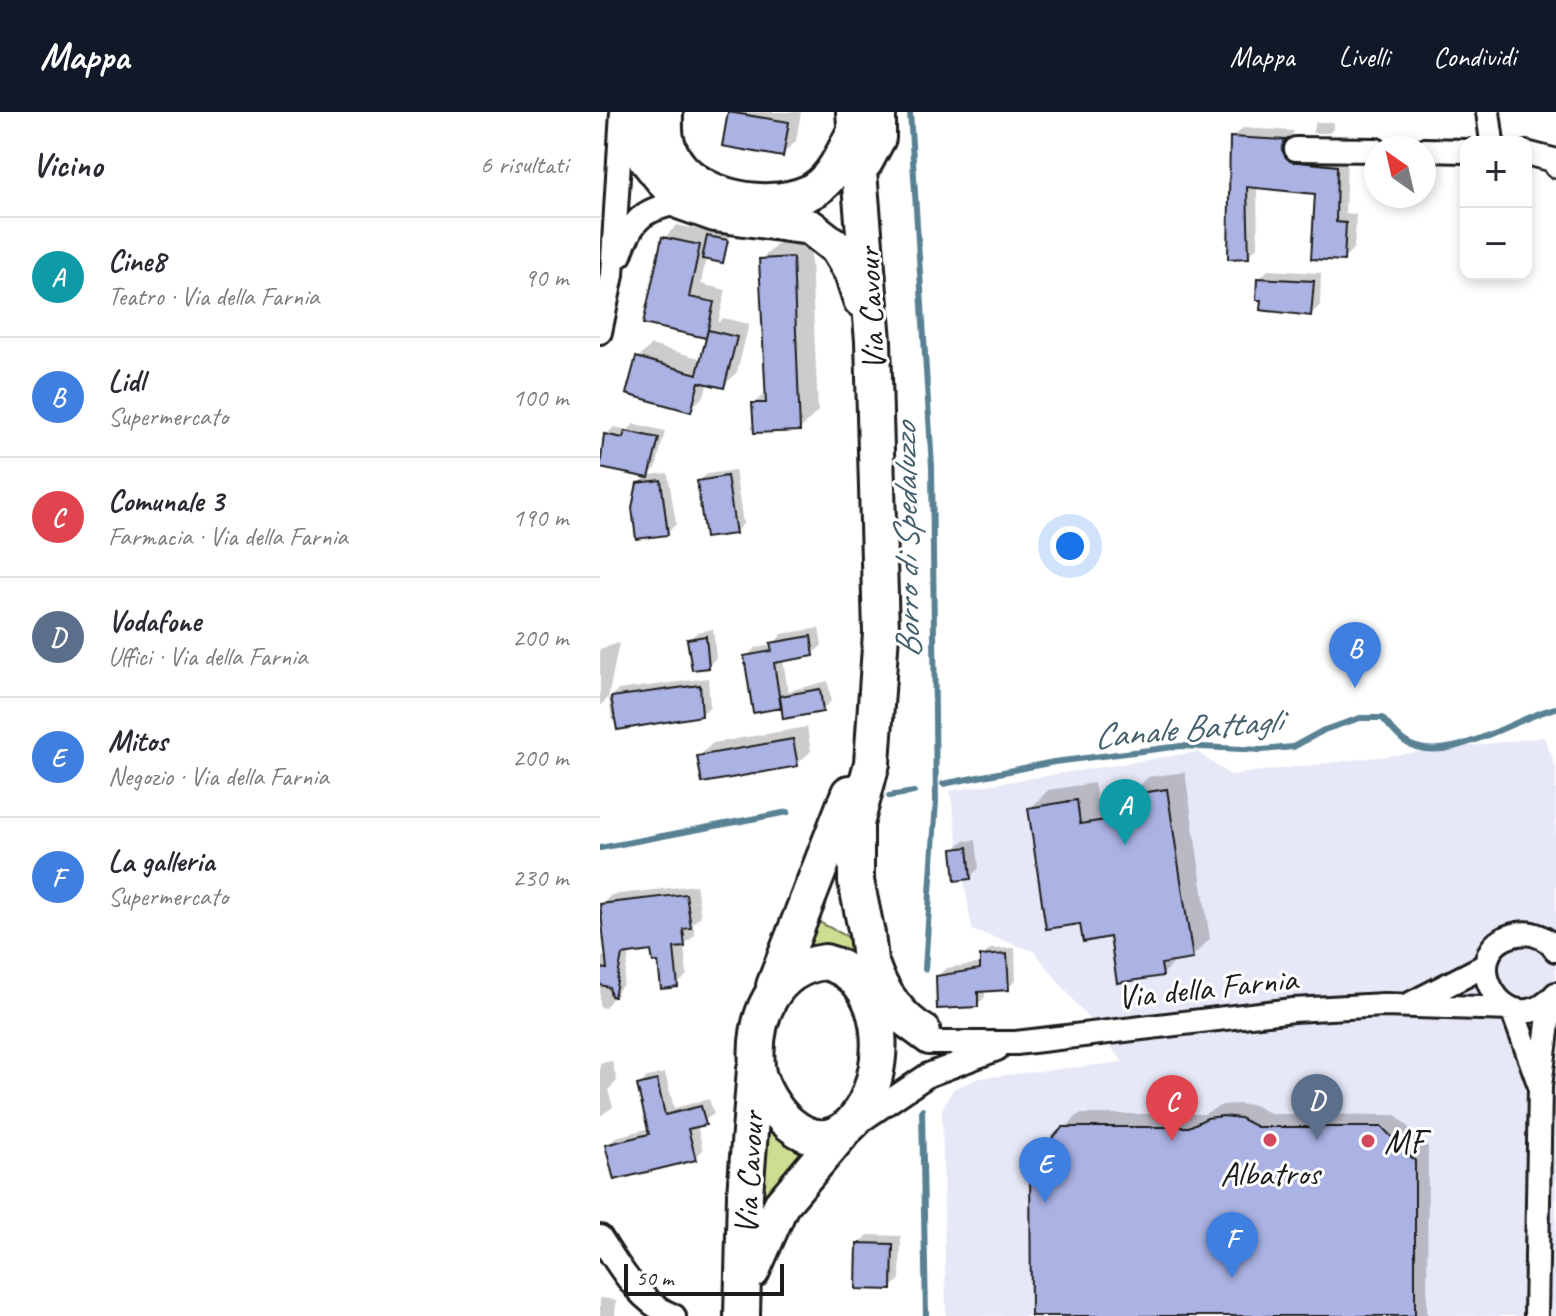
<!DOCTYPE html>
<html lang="it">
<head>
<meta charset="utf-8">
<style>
  body { margin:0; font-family:Caveat,sans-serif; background:#f7f7f7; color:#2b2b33 }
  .controls { position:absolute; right:24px; top:24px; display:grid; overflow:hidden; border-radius:16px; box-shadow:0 4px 12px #0003 }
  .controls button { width:72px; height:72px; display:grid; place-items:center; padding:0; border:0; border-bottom:2px solid #e1e1e2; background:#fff; color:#2b2b33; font:40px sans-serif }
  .compass { position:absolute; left:764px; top:24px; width:72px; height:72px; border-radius:50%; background:#fff; box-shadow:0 4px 12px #0003; rotate:326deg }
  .scale { position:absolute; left:24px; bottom:20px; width:160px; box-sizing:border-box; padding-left:8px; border:4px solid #1c1c1c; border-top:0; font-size:22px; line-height:28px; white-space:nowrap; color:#1c1c1c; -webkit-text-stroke:6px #fff; paint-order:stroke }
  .you { position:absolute; left:470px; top:434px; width:28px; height:28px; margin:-20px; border:6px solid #fff; border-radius:50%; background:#1a73e8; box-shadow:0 0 0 12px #1a73e833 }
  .badge { display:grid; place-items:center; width:52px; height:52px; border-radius:50%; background:#111827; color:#fff; font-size:26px; font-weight:700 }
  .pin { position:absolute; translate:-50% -66px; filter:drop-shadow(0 2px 4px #0008) }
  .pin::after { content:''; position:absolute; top:42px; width:28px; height:24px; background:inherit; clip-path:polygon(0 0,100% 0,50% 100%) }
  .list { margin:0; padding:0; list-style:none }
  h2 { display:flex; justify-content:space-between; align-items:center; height:104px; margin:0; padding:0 32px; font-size:34px }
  h2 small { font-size:26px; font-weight:400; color:#7c7c81 }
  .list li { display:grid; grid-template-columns:52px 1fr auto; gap:24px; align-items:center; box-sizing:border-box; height:120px; padding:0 32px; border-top:2px solid #e1e1e2 }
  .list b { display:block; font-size:30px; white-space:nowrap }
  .list p { margin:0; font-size:26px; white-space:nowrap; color:#7c7c81 }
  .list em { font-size:26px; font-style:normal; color:#7c7c81 }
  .map { position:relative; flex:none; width:956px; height:1204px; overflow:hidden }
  header { display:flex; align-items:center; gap:48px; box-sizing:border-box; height:112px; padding:0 40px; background:#111827; color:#fff }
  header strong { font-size:38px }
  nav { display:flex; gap:44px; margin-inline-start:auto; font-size:28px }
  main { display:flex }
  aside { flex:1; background:#fff }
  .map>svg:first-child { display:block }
  .built { fill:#e6e8f7 }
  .green { fill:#cdde92; stroke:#747d57; stroke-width:2 }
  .shadow { fill:#0003 }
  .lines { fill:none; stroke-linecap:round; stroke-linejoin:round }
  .stream { stroke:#598193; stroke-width:6 }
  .building { fill:#abb3e4; stroke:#1c1c1c; stroke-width:2 }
  .minor-casing { stroke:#1c1c1c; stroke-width:28 }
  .primary-casing { stroke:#1c1c1c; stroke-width:40 }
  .minor { stroke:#fff; stroke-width:22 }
  .primary { stroke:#fff; stroke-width:34 }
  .poi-dot { fill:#d1495b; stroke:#fff; stroke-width:3 }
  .labels { text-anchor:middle; stroke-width:6; stroke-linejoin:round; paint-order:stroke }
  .street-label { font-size:34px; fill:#1c1c1c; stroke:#fff }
  .poi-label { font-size:34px; fill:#1c1c1c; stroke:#fff; text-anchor:start }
  .water-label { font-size:36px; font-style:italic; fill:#45606c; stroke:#fff }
</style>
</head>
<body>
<header>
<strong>Mappa</strong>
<nav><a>Mappa</a><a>Livelli</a><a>Condividi</a></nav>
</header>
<main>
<aside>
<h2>Vicino<small>6 risultati</small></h2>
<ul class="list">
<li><span class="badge" style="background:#0f9aa8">A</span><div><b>Cine8</b><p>Teatro · Via della Farnia</p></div><em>90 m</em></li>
<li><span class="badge" style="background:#3f7fe0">B</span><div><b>Lidl</b><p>Supermercato</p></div><em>100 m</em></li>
<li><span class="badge" style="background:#e0444e">C</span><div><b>Comunale 3</b><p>Farmacia · Via della Farnia</p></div><em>190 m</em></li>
<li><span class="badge" style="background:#5c6f8a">D</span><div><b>Vodafone</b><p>Uffici · Via della Farnia</p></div><em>200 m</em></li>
<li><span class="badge" style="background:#3f7fe0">E</span><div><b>Mitos</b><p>Negozio · Via della Farnia</p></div><em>200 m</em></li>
<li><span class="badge" style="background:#3f7fe0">F</span><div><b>La galleria</b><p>Supermercato</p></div><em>230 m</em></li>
</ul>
</aside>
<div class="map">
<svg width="956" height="1204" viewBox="0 0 956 1204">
  <rect width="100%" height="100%" fill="#fff"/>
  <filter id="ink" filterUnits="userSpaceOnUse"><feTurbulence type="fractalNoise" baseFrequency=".0125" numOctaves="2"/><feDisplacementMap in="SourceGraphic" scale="16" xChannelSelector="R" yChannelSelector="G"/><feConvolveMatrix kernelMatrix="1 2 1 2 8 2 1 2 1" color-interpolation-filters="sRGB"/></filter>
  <g filter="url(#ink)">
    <path class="built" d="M944 625 956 656V1204H346L342 997 353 977 379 966 523 950 434 839 372 818 350 679 597 640 630 663Z"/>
    <path class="green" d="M219 810 252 827 261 854 205 845Z
      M169 1010 208 1036 166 1087 160 1081Z"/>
    <path class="shadow" d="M130 0H201L196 29 182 43 124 33Z
      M716 10H733V17L729 21H712Z
      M643 16 694 19 691 26 700 40 747 45 745 101 756 102 754 136 743 147 717 81 657 74 658 134 648 144 632 26Z
      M77 113 130 124 122 149 106 146 101 172 126 178 118 211 123 206 149 212 137 260 124 274 108 270 104 284 90 297 38 246 51 233 103 247 109 220 105 224 64 126Z
      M210 128 218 299 200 317 154 292 167 279 161 148 180 129Z
      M668 158 721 161 720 193 711 202 659 167Z
      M34 312 65 319 56 356 49 363 68 361 76 412 67 421 39 372 48 363 0 353 6 323 14 315 28 318Z
      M135 358 143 412 135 420 99 369 107 362Z
      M219 516 222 533 213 542 183 548 188 579 228 569 231 589 222 598 183 591 180 594 146 545 155 536 173 533 182 522Z
      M113 517 116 546 108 554 89 528 97 520Z
      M19 531 8 586 0 594V537Z
      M108 566 110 594 101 603 12 608 9 587 18 578Z
      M207 615 211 639 197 652 99 644 113 631Z
      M585 660 610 827 592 845 577 848 562 863 512 823 482 810 430 697 448 678 494 671 498 695 531 690 530 684 548 665Z
      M376 728 379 756 370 765 354 738 363 729Z
      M96 773 101 804 93 811 95 823 84 833 87 863 77 873 53 837 30 840 23 872 5 896 0 895V844L8 846 1 793 11 783Z
      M415 836 416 868 408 876 385 878V885L377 893 338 864 346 856 382 851V845L390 837Z
      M12 949 17 969 8 978 13 995 0 1004V951Z
      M65 961 74 996 109 987 114 1002 97 1013 103 1038 95 1046 7 1034 16 1025 49 1016 39 974 47 965Z
      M638 992 654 993 671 1002 796 1003 828 1035 827 1204H432V1050L479 1002H604L622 993Z
      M268 1123 301 1124 300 1167 291 1176 259 1132Z
      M0 1186 16 1188 15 1204H0Z"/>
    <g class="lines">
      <path class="stream" d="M310 0 332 355 336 689 325 857
        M343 672 454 650 581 634 662 638 693 635 724 618 760 606H782C789 613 796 623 804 629 844 658 914 605 956 596
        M289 684 314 680
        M0 736 188 700
        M322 998 326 1204"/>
    </g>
    <path class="building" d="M128 0 189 10 183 45 122 34Z
      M630 25 685 28 682 38 690 49 737 54 736 110 746 111 744 149 711 147 715 82 647 75 649 146 628 147Z
      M107 124 128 128 123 151 102 147Z
      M62 125 100 133 89 185 114 190 106 226 43 212Z
      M193 145 200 319 154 321 152 291H166L159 147Z
      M657 166 714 169 711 204 660 198 661 188H656Z
      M108 218 137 225 124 276 99 270 91 300 26 282 36 245 97 262Z
      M25 319 59 326 49 366 0 356 4 322 23 326Z
      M127 364 136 422 105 426 97 369Z
      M61 368 68 423 36 427 32 396 37 371Z
      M106 524 109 556 92 558 87 527Z
      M211 524 214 544 174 551 181 596 153 601 144 544 172 539 170 531Z
      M100 573 102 604 17 618 11 585Z
      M220 577 223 600 183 607 180 584Z
      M193 627 198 654 102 671 97 644Z
      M567 677 593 847 561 852 563 864 517 871 510 825 483 830 480 812 446 817 428 696 477 688 480 712 531 704 528 683Z
      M368 735 371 767 355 769 352 737Z
      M86 782 91 816 83 817 85 835 74 836 78 875 61 877 58 850H53L51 839 22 843 14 885 11 884 9 875 0 873V856L7 857 0 792Z
      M407 842 409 878 378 880V895L337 897 336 864 380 857V844Z
      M57 968 65 1003 101 994 106 1013 88 1017 96 1048 14 1068 5 1033 49 1022 37 973Z
      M623 1004 640 1006 657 1015H782L815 1049V1204H431L430 1049 463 1015H589L607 1006Z
      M257 1131 293 1132 292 1178 256 1177Z"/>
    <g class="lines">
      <g class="minor-casing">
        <path id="minor" d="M888 0 892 30
          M696 37 776 38
          M824 38 866 39
          M926 41 953 48 956 54
          M20 143C33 105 43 98 81 90
          M0 220 12 163 22 0
          M956 838C947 826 933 819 918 822 849 835 906 940 956 882
          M278 853C286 877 306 904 328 916
          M275 892 328 931H416L693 898 784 893 912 897 940 974
          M810 892 886 853
          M259 1010 328 963 397 937
          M0 1125C19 1154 39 1191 74 1204
          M936 1204 940 974 951 888"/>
      </g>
      <g class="primary-casing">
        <path id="primary" d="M41 0 44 44 81 90 115 102 210 115 237 136 252 161 261 188
          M65 0C65 10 64 21 67 31 81 84 163 101 208 81 233 70 243 41 255 19
          M254 0 273 229 281 521 272 651 256 712V769L267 822 275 892
          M265 50 278 26V0
          M225 850C324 874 270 1079 190 1012 175 1000 159 974 157 955 153 906 173 856 225 850Z
          M174 874 249 681
          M152 1159 181 1093 241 1022
          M142 1204 145 1082 155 957"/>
      </g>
      <use href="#minor" class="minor"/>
      <use href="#primary" class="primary"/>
    </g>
  </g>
  <g class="poi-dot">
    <circle cx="670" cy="1028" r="8"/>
    <circle cx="768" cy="1029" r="8"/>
  </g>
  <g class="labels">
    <g class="street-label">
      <text transform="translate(270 197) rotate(-93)" y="12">Via Cavour</text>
      <text transform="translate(607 875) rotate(-6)" y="12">Via della Farnia</text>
      <text transform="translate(148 1061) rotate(-87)" y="12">Via Cavour</text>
    </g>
    <g class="poi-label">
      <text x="784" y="1041">MF</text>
      <text x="670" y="1073" text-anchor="middle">Albatros</text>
    </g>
    <g class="water-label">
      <text transform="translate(305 429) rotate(-91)" y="13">Borro di Spedaluzzo</text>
      <text transform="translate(587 615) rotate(-5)" y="13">Canale Battagli</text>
    </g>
  </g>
</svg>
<div class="controls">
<button>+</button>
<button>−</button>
</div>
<svg class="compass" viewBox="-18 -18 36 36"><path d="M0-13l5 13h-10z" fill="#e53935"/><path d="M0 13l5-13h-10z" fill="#7c7c81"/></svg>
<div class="scale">50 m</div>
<div class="you"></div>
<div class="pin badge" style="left:525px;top:733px;background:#0f9aa8">A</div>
<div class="pin badge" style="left:755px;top:576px;background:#3f7fe0">B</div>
<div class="pin badge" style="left:572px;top:1029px;background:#e0444e">C</div>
<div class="pin badge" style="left:717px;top:1028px;background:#5c6f8a">D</div>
<div class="pin badge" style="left:445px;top:1091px;background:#3f7fe0">E</div>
<div class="pin badge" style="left:632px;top:1166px;background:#3f7fe0">F</div>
</div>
</main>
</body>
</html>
